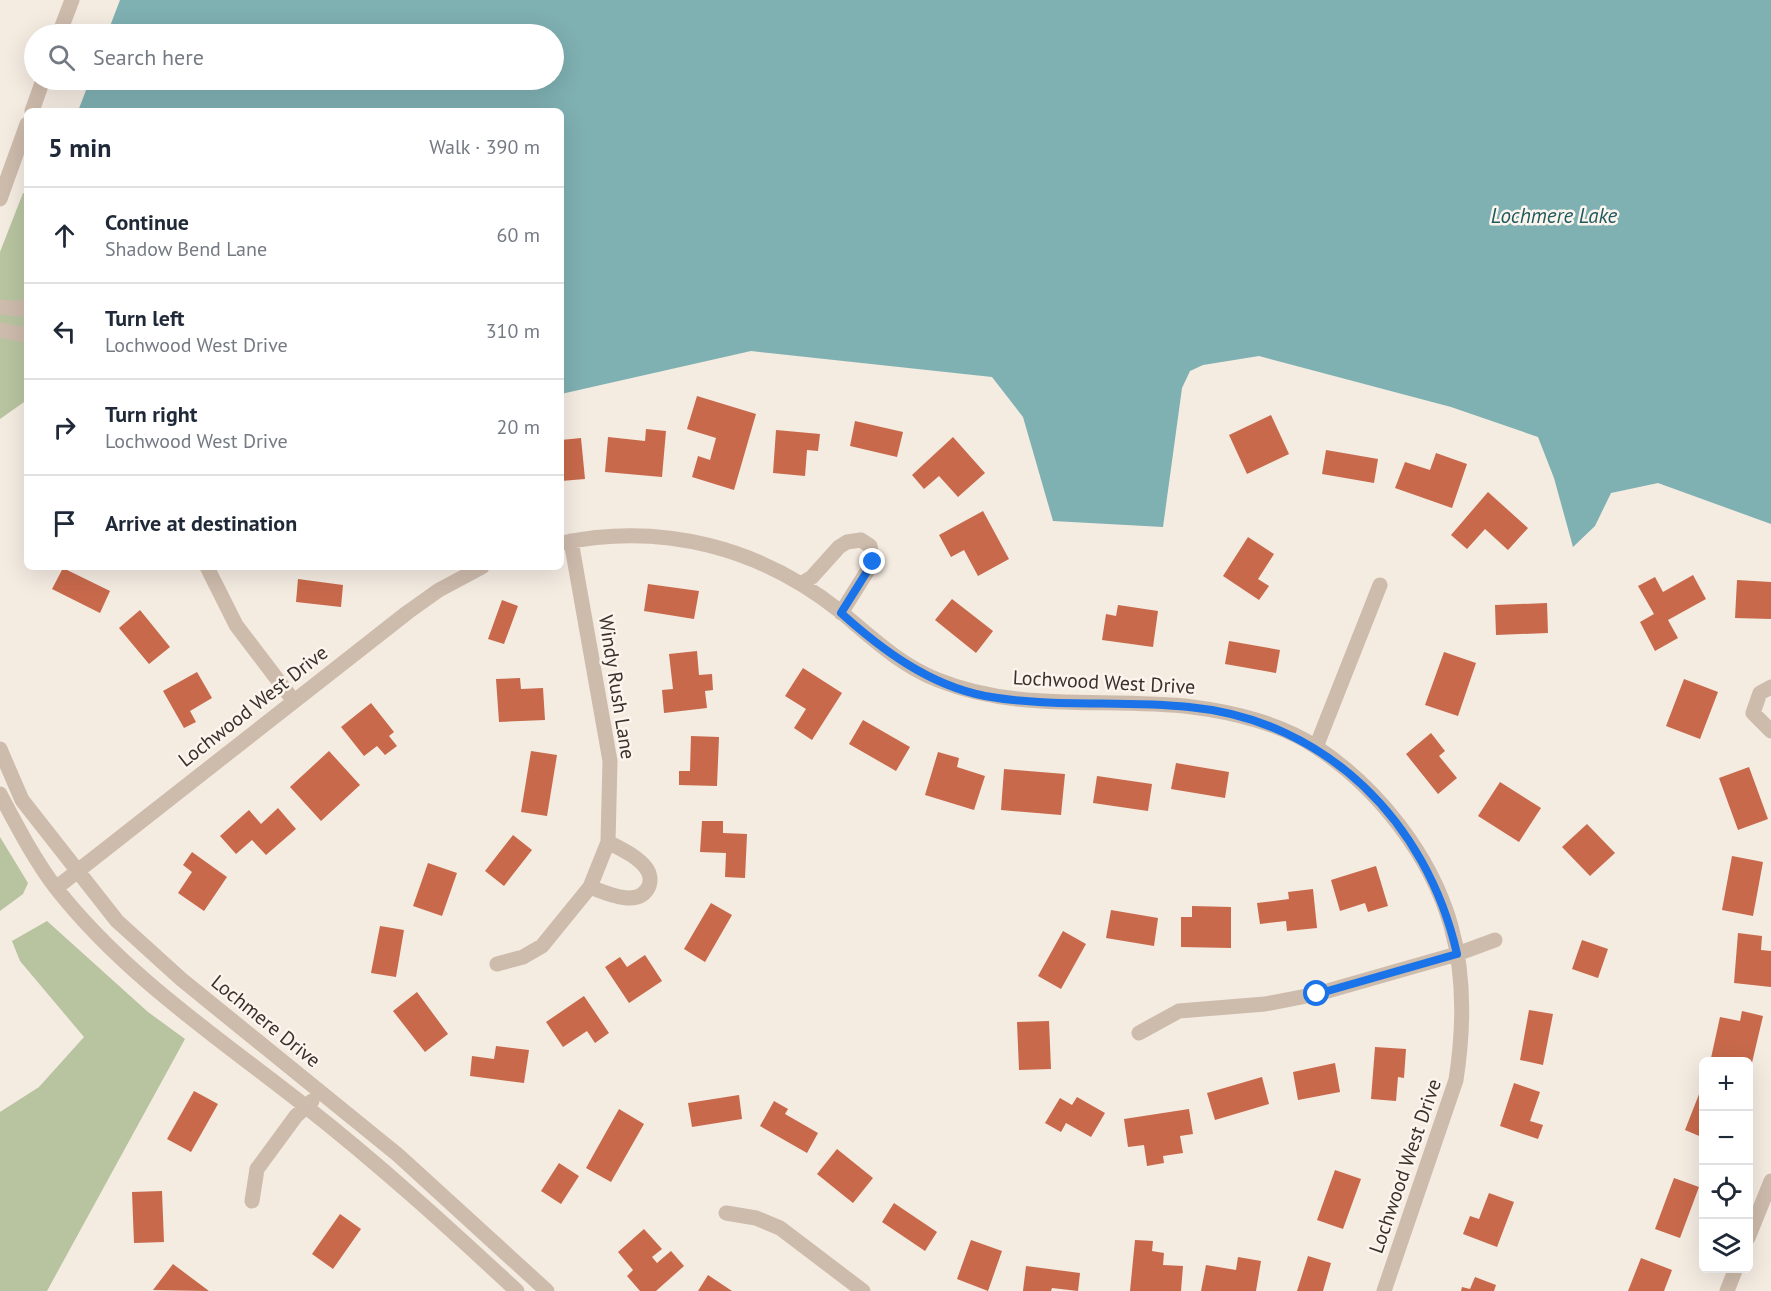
<!DOCTYPE html>
<html lang="en">
<head>
<meta charset="utf-8">
<style>
  body { margin:0; font-family:"PT Sans",sans-serif; background:#f6f6f7; color:#1f2937 }
  .controls { position:absolute; right:18px; bottom:18px; display:grid; overflow:hidden; border-radius:9px; box-shadow:0 6px 24px #0002 }
  .controls button { width:54px; height:54px; display:grid; place-items:center; padding:0; border:0; border-bottom:2px solid #e0e1e3; background:#fff; color:#1f2937; font:30px sans-serif }
  .stop { position:absolute; width:18px; height:18px; margin:-14px; border:4px solid #1a73e8; border-radius:50%; background:#fff }
  .stop.end { background:#1a73e8; border-color:#fff; box-shadow:0 2px 6px #0008 }
  .list { margin:0; padding:0; list-style:none }
  h2 { display:flex; justify-content:space-between; align-items:center; height:78px; margin:0; padding:0 24px; font-size:26px }
  h2 small { font-size:20px; font-weight:400; color:#747a83 }
  .list li { display:grid; grid-template-columns:39px 1fr auto; gap:18px; align-items:center; box-sizing:border-box; height:96px; padding:0 24px; border-top:2px solid #e0e1e3 }
  .list b { display:block; font-size:22px; white-space:nowrap }
  .list p { margin:0; font-size:20px; white-space:nowrap; color:#747a83 }
  .list em { font-size:20px; font-style:normal; color:#747a83 }
  .icon { flex:none; width:33px; height:33px; fill:none; stroke:currentColor; stroke-width:2; stroke-linecap:round; stroke-linejoin:round }
  .map { position:relative; flex:none; width:1771px; height:1291px; overflow:hidden }
  .search { position:absolute; background:#fff; box-shadow:0 6px 24px #0002; left:24px; top:24px; width:540px; height:66px; display:flex; align-items:center; gap:15px; box-sizing:border-box; padding:0 21px; border-radius:33px; color:#747a83; font-size:22px }
  .panel { position:absolute; background:#fff; box-shadow:0 6px 24px #0002; left:24px; top:108px; width:540px; height:462px; border-radius:9px }
  .map>svg:first-child { display:block }
  .green { fill:#b8c4a0 }
  .water { fill:#7fb0b2 }
  .building { fill:#c8694b }
  .lines { fill:none; stroke-linecap:round; stroke-linejoin:round }
  .minor { stroke:#cdbbac; stroke-width:15 }
  .route { stroke:#1a73e8; stroke-width:8 }
  .labels { text-anchor:middle; stroke-width:5; stroke-linejoin:round; paint-order:stroke }
  .street-label { font-size:20px; fill:#3b302b; stroke:#fbf5ee }
  .water-label { font-size:21px; font-style:italic; fill:#1f5a5e; stroke:#fbf5ee }
</style>
</head>
<body>
<div class="map">
<svg width="1771" height="1291" viewBox="0 0 1771 1291">
  <rect width="100%" height="100%" fill="#f4ebe1"/>
  <path class="green" d="M23 193 27 194V400L0 419V252Z
    M0 837 28 883 23 894 0 911Z
    M47 921 148 1012 185 1039 47 1291H0V1112L39 1087 84 1037 20 961 12 941Z"/>
  <path class="water" d="M120 0H1771V524L1658 483 1611 493 1595 526 1573 547 1554 478 1538 437 1451 407 1259 356 1203 365 1190 371 1182 388 1163 527 1053 521 1023 417 992 377 751 351 561 394V111H78L90 80H554V34H107Z"/>
  <path class="building" d="M697 396 756 414 734 490 692 477 698 456 710 460 716 438 687 429Z
    M1271 415 1289 454 1247 474 1229 435Z
    M855 421 903 432 897 457 850 446Z
    M646 429 666 431 662 477 605 472 608 437 645 441Z
    M776 430 820 434 818 451 807 450 805 476 773 473Z
    M953 437 985 473 958 497 939 476 924 489 912 475Z
    M581 438 585 479 561 481V440Z
    M1326 450 1378 459 1374 483 1322 474Z
    M1436 453 1467 464 1452 508 1395 488 1405 462 1430 470Z
    M1488 492 1528 528 1508 550 1485 529 1467 549 1451 535Z
    M983 511 1009 559 978 576 964 550 951 557 939 535Z
    M1248 537 1274 554 1258 579 1269 586 1259 600 1223 576Z
    M63 568 110 591 100 613 52 589Z
    M1693 575 1706 599 1668 620 1678 638 1655 651 1640 622 1654 614 1638 586 1655 577 1663 592Z
    M298 579 343 585 341 607 296 602Z
    M1737 580 1771 582V619L1735 618Z
    M648 584 699 591 694 619 644 611Z
    M952 599 993 631 976 653 935 620Z
    M502 600 518 606 504 644 488 639Z
    M1547 603 1548 633 1496 635 1495 605Z
    M1118 605 1158 611 1153 647 1102 640 1106 614 1116 616Z
    M140 610 170 647 149 664 119 628Z
    M1229 641 1280 650 1276 673 1225 664Z
    M697 651 699 675 712 674 713 690 705 691 707 708 664 713 662 690 673 689 669 654Z
    M1444 652 1476 663 1458 716 1425 705Z
    M803 668 842 693 812 740 794 728 806 709 785 696Z
    M197 672 212 698 190 711 196 722 184 728 163 691Z
    M520 678 521 689 543 688 545 720 499 722 496 679Z
    M1684 679 1718 692 1700 739 1666 726Z
    M371 703 394 732 389 736 397 746 385 755 377 746 364 756 341 727Z
    M863 720 910 747 896 771 849 744Z
    M1431 733 1445 751 1439 756 1457 778 1438 794 1406 754Z
    M691 736 719 737 717 786 679 785V771H690Z
    M329 751 360 785 321 821 290 787Z
    M531 751 557 755 547 816 521 812Z
    M938 752 959 758 957 767 985 776 974 810 925 795Z
    M1176 763 1229 772 1225 798 1171 789Z
    M1749 767 1768 819 1738 830 1719 778Z
    M1004 769 1065 774 1061 815 1001 810Z
    M1097 776 1152 784 1148 811 1093 803Z
    M1500 782 1541 808 1519 842 1478 816Z
    M278 808 296 829 266 855 252 840 236 854 220 836 249 810 261 824Z
    M702 821H723V833L747 834 745 878 725 877 726 853 700 852Z
    M1587 824 1615 853 1590 876 1562 847Z
    M513 835 532 850 504 886 485 871Z
    M192 852 227 877 204 911 178 893 192 872 183 865Z
    M1732 856 1763 862 1753 916 1722 910Z
    M428 863 457 873 442 916 413 906Z
    M1376 866 1388 906 1368 912 1365 903 1340 911 1331 880Z
    M1313 889 1317 928 1287 931 1286 921 1260 924 1257 903 1289 899 1288 892Z
    M711 903 732 915 705 962 684 949Z
    M1192 906 1231 907V948L1181 947V917H1192Z
    M1111 910 1158 918 1154 946 1106 938Z
    M380 926 404 930 396 977 371 973Z
    M1063 931 1086 944 1061 989 1038 976Z
    M1738 933 1762 936 1761 950 1771 951V987L1734 983Z
    M1582 940 1608 949 1598 978 1572 969Z
    M645 955 662 981 629 1003 605 967 620 957 627 967Z
    M417 992 448 1034 425 1052 393 1011Z
    M584 996 609 1033 595 1043 587 1031 563 1047 546 1022Z
    M1529 1010 1553 1014 1543 1065 1520 1060Z
    M1742 1011 1763 1016 1751 1067H1748V1062L1711 1058 1720 1017 1740 1021Z
    M1049 1021 1051 1069 1019 1070 1017 1022Z
    M496 1046 529 1050 524 1083 470 1076 472 1056 494 1059Z
    M1375 1047 1406 1049 1404 1078 1398 1077 1396 1101 1371 1099Z
    M1335 1063 1340 1092 1298 1100 1293 1072Z
    M1262 1077 1269 1104 1215 1120 1207 1093Z
    M1514 1083 1540 1092 1530 1121 1543 1125 1538 1139 1500 1126Z
    M1703 1084H1704V1138L1685 1130Z
    M194 1091 218 1104 191 1152 167 1139Z
    M739 1095 742 1119 692 1127 688 1103Z
    M1077 1097 1105 1113 1091 1137 1066 1123 1061 1132 1045 1123 1060 1098 1072 1105Z
    M774 1101 788 1109 785 1114 818 1133 807 1153 760 1126Z
    M619 1109 644 1124 611 1182 586 1168Z
    M1189 1109 1193 1134 1180 1136 1183 1153 1163 1156 1164 1163 1147 1166 1144 1145 1128 1147 1124 1119Z
    M837 1149 873 1178 853 1203 817 1174Z
    M559 1163 579 1176 561 1204 541 1191Z
    M1335 1170 1361 1179 1343 1229 1317 1220Z
    M1674 1178 1699 1187 1680 1238 1655 1229Z
    M162 1191 164 1242 134 1243 132 1192Z
    M1489 1193 1514 1202 1497 1247 1463 1234 1470 1216 1479 1219Z
    M894 1203 937 1232 925 1251 882 1222Z
    M340 1214 361 1229 333 1269 312 1254Z
    M644 1229 662 1249 652 1257 657 1263 671 1251 684 1266 656 1291H640L627 1276 633 1270 618 1252Z
    M971 1240 1002 1251 988 1291 957 1279Z
    M1135 1240 1153 1241 1152 1251 1164 1253 1163 1265 1183 1266 1181 1291H1130Z
    M1308 1256 1331 1263 1323 1291H1297Z
    M1238 1257 1261 1261 1256 1291H1201L1206 1265 1236 1270Z
    M1641 1258 1672 1270 1664 1291H1628Z
    M173 1264 209 1291 153 1290Z
    M1026 1266 1080 1273 1078 1291 1052 1288 1051 1291H1023Z
    M708 1275 732 1291H698Z
    M1475 1277 1496 1285 1494 1291H1461L1462 1287 1470 1289Z"/>
  <g class="lines">
    <path class="minor" d="M59 34 72 0
      M32 111 43 80
      M0 199 27 124
      M0 307 20 309 27 305
      M0 330 27 335
      M561 543C662 522 760 547 841 612 872 638 900 665 938 680 1019 713 1108 697 1192 707 1233 712 1282 724 1316 747 1377 787 1431 855 1451 926 1465 976 1464 1028 1456 1080L1384 1291
      M207 567 236 625 293 700
      M801 584 812 577 839 547 847 542 861 540 870 546 873 562 841 613
      M1771 687 1760 693 1753 713 1771 731
      M1316 747 1380 585
      M0 749 22 800 117 921 181 979 398 1155 547 1291
      M0 794C17 826 34 859 56 888 125 976 219 1038 305 1106 379 1164 448 1227 517 1291
      M590 887C606 893 639 909 649 886 651 880 650 873 646 868 637 856 621 849 608 842
      M56 888 408 612 439 590 482 567
      M497 964 523 957 542 946 590 887 608 842 610 761 571 541
      M1139 1033 1179 1011 1265 1004 1317 994 1457 954 1495 940
      M252 1201 257 1169 296 1116 312 1101
      M726 1213 756 1218 780 1228 863 1291
      M1748 1238 1771 1181
      M1727 1291 1736 1268"/>
  </g>
  <g class="lines">
    <path class="route" d="M873 562 841 613C882 650 929 685 985 696 1051 708 1121 700 1189 707 1326 720 1427 822 1457 954L1317 994"/>
  </g>
  <g class="labels">
    <g class="street-label">
      <text transform="translate(1104 682) rotate(3)" y="7">Lochwood West Drive</text>
      <text transform="translate(617 687) rotate(81)" y="7">Windy Rush Lane</text>
      <text transform="translate(253 706) rotate(-38)" y="7">Lochwood West Drive</text>
      <text transform="translate(266 1021) rotate(39)" y="7">Lochmere Drive</text>
      <text transform="translate(1405 1166) rotate(-71)" y="7">Lochwood West Drive</text>
    </g>
    <g class="water-label">
      <text x="1554" y="223">Lochmere Lake</text>
    </g>
  </g>
</svg>
<div class="controls">
<button>+</button>
<button>−</button>
<button><svg class="icon" aria-label="locate" viewBox="0 0 24 24"><circle cx="12" cy="12" r="6"/><path d="M12 2v4M12 18v4M2 12h4M18 12h4"/></svg></button>
<button><svg class="icon" aria-label="layers" viewBox="0 0 24 24"><path d="M12 4l9 5-9 5-9-5zM3 14l9 5 9-5"/></svg></button>
</div>
<div class="stop" style="left:1317px;top:994px"></div>
<div class="stop end" style="left:873px;top:562px"></div>
<div class="search"><svg class="icon" aria-label="search" viewBox="0 0 24 24"><circle cx="10" cy="10" r="6"/><path d="M15 15l6 6"/></svg>Search here</div>
<section class="panel">
<h2>5 min<small>Walk · 390 m</small></h2>
<ul class="list">
<li><svg class="icon" aria-label="ahead" viewBox="0 0 24 24"><path d="M12 20V5M6 11l6-6 6 6"/></svg><div><b>Continue</b><p>Shadow Bend Lane</p></div><em>60 m</em></li>
<li><svg class="icon" aria-label="left" viewBox="0 0 24 24"><path d="M17 20v-9H6M10 6l-5 5 5 5"/></svg><div><b>Turn left</b><p>Lochwood West Drive</p></div><em>310 m</em></li>
<li><svg class="icon" aria-label="right" viewBox="0 0 24 24"><path d="M7 20v-9h11M14 6l5 5-5 5"/></svg><div><b>Turn right</b><p>Lochwood West Drive</p></div><em>20 m</em></li>
<li><svg class="icon" aria-label="arrive" viewBox="0 0 24 24"><path d="M6 21V4h12l-3 4 3 4H6"/></svg><div><b>Arrive at destination</b></div></li>
</ul>
</section>
</div>
</body>
</html>
